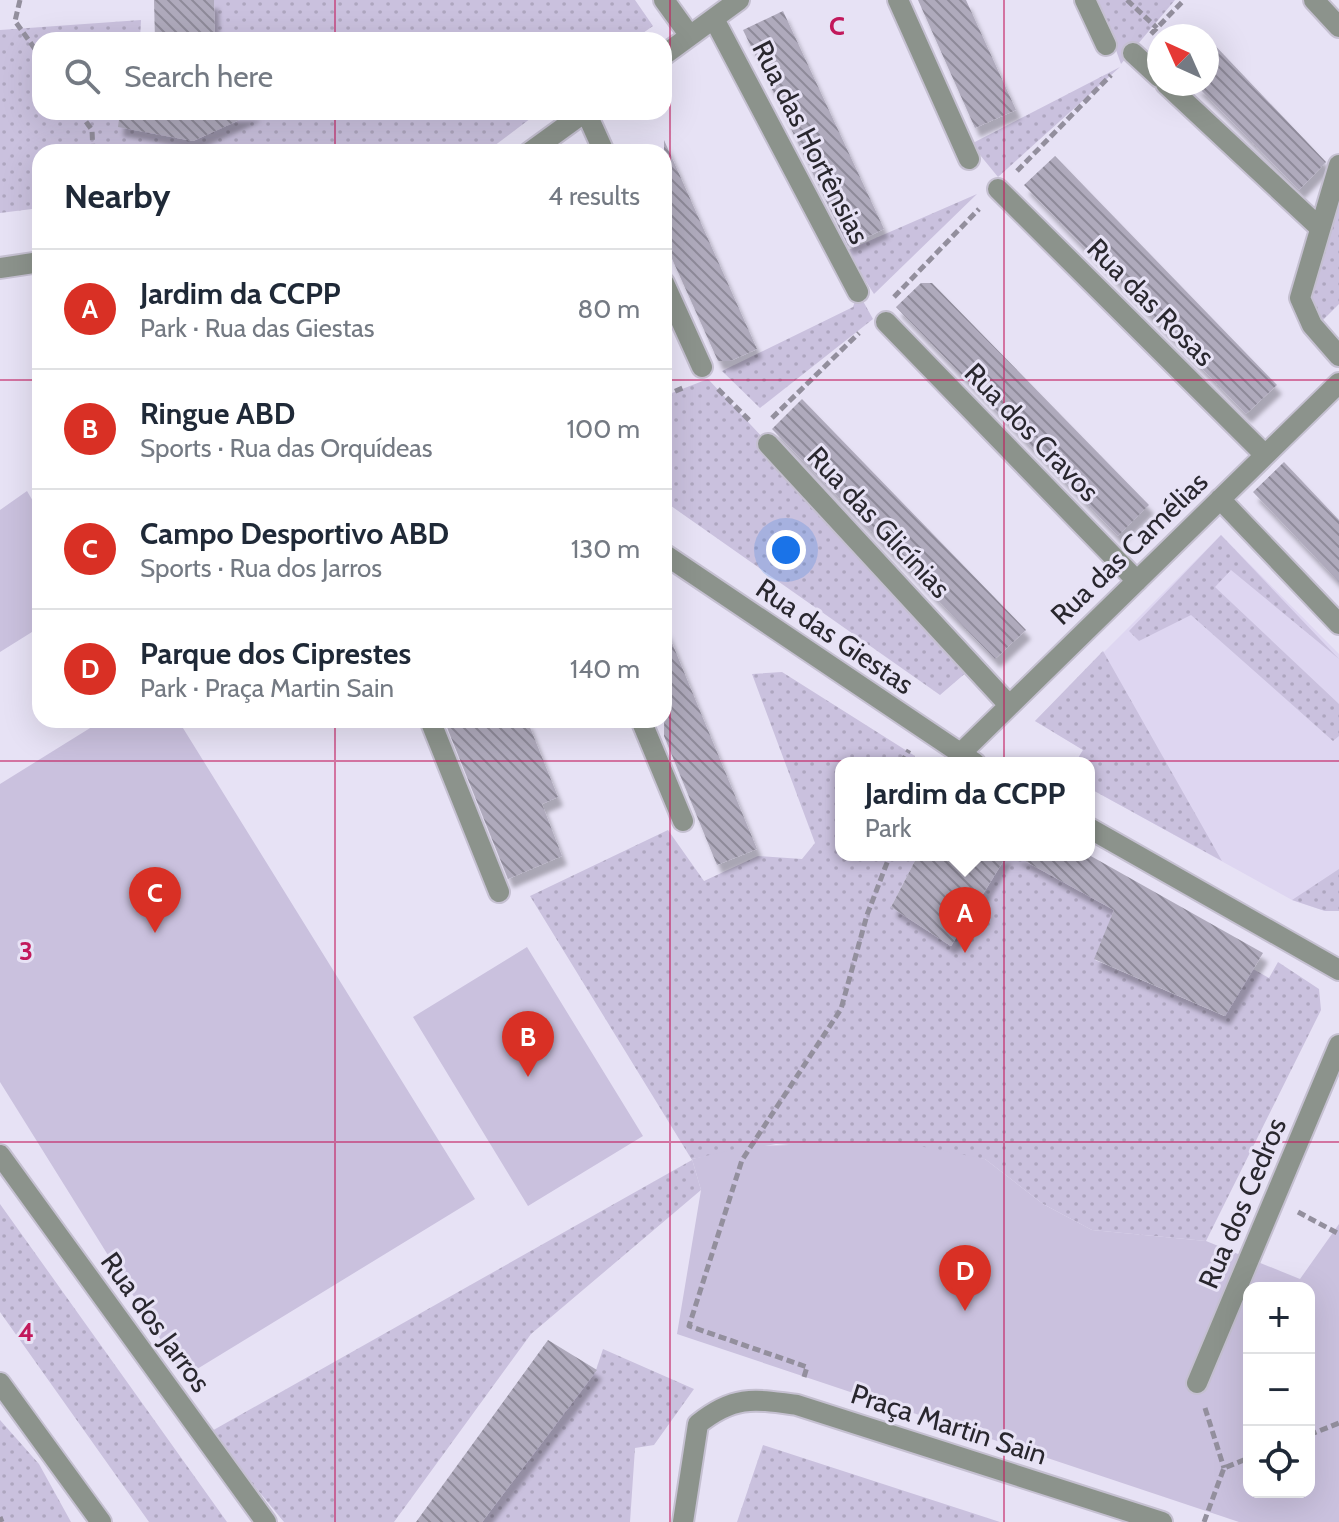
<!DOCTYPE html>
<html lang="en">
<head>
<meta charset="utf-8">
<style>
  body { margin:0; font-family:Cabin,sans-serif; background:#f6f6f7; color:#1f2937 }
  .controls { position:absolute; right:24px; bottom:24px; display:grid; overflow:hidden; border-radius:16px; box-shadow:0 8px 32px #0002 }
  .controls button { width:72px; height:72px; display:grid; place-items:center; padding:0; border:0; border-bottom:2px solid #e0e1e3; background:#fff; color:#1f2937; font:40px sans-serif }
  .compass { position:absolute; left:1147px; top:24px; width:72px; height:72px; border-radius:50%; background:#fff; box-shadow:0 8px 32px #0002; rotate:315deg }
  .you { position:absolute; left:786px; top:550px; width:28px; height:28px; margin:-20px; border:6px solid #fff; border-radius:50%; background:#1a73e8; box-shadow:0 0 0 12px #1a73e833 }
  .badge { display:grid; place-items:center; width:52px; height:52px; border-radius:50%; background:#d93025; color:#fff; font-size:26px; font-weight:700 }
  .pin { position:absolute; translate:-50% -66px; filter:drop-shadow(0 2px 4px #0008) }
  .pin::after { content:''; position:absolute; top:42px; width:28px; height:24px; background:inherit; clip-path:polygon(0 0,100% 0,50% 100%) }
  .popup { position:absolute; left:835px; top:757px; width:260px; height:104px; box-sizing:border-box; display:grid; place-content:center; border-radius:16px; background:#fff; filter:drop-shadow(0 2px 6px #0005); font-size:26px; white-space:nowrap; color:#747a83 }
  .popup b { font-size:30px; color:#1f2937 }
  .popup::after { content:''; position:absolute; left:50%; top:100%; margin-left:-16px; border:16px solid transparent; border-top-color:#fff }
  .list { margin:0; padding:0; list-style:none }
  h2 { display:flex; justify-content:space-between; align-items:center; height:104px; margin:0; padding:0 32px; font-size:34px }
  h2 small { font-size:26px; font-weight:400; color:#747a83 }
  .list li { display:grid; grid-template-columns:52px 1fr auto; gap:24px; align-items:center; box-sizing:border-box; height:120px; padding:0 32px; border-top:2px solid #e0e1e3 }
  .list b { display:block; font-size:30px; white-space:nowrap }
  .list p { margin:0; font-size:26px; white-space:nowrap; color:#747a83 }
  .list em { font-size:26px; font-style:normal; color:#747a83 }
  .icon { flex:none; width:44px; height:44px; fill:none; stroke:currentColor; stroke-width:2; stroke-linecap:round; stroke-linejoin:round }
  .map { position:relative; flex:none; width:1339px; height:1522px; overflow:hidden }
  .search { position:absolute; background:#fff; box-shadow:0 8px 32px #0002; left:32px; top:32px; width:640px; height:88px; display:flex; align-items:center; gap:20px; box-sizing:border-box; padding:0 28px; border-radius:24px; color:#747a83; font-size:30px }
  .panel { position:absolute; background:#fff; box-shadow:0 8px 32px #0002; left:32px; top:144px; width:640px; height:584px; border-radius:24px }
  .map>svg:first-child { display:block }
  .built { fill:#ded6f1 }
  .grass { fill:url(#grass-dots) }
  .park { fill:#cac1de; fill-rule:evenodd }
  .building { fill:url(#building-back-hatch); filter:url(#shadow) }
  .lines { fill:none; stroke-linecap:round; stroke-linejoin:round }
  .minor-casing { stroke:#c5c0d1; stroke-width:24 }
  .tertiary-casing { stroke:#c5c0d1; stroke-width:24 }
  .path { stroke:#938f9d; stroke-width:5; stroke-dasharray:8 4; stroke-linecap:butt }
  .minor { stroke:#8c938c; stroke-width:20 }
  .tertiary { stroke:#8c938c; stroke-width:20 }
  .grid { fill:none; stroke:#c2185b; stroke-width:2; stroke-opacity:0.55 }
  .labels { text-anchor:middle; stroke-width:6; stroke-linejoin:round; paint-order:stroke }
  .street-label { font-size:28px; fill:#29272e; stroke:#e7e2f5 }
  .grid-label { font-size:26px; text-anchor:middle; font-weight:bold; fill:#c2185b; stroke:#e7e2f5; stroke-width:6; stroke-linejoin:round; paint-order:stroke }
</style>
</head>
<body>
<div class="map">
<svg width="1339" height="1522" viewBox="0 0 1339 1522">
  <defs>
    <pattern id="grass-dots" width="8" height="8" patternUnits="userSpaceOnUse" patternTransform="scale(2)"><rect width="8" height="8" fill="#cac1de"/><path d="M2 2h.1M6 6h.1" fill="none" stroke="#aea6bf" stroke-width="1.8" stroke-linecap="round"/></pattern>
    <pattern id="building-back-hatch" width="6" height="6" patternUnits="userSpaceOnUse" patternTransform="scale(2)"><rect width="6" height="6" fill="#afaabc"/><path d="M-1 5l2 2M0 0l6 6M5-1l2 2" fill="none" stroke="#8e8a99"/></pattern>
    <filter id="shadow"><feDropShadow dx="5" dy="9" stdDeviation="2" flood-color="#0004"/></filter>
  </defs>
  <rect width="100%" height="100%" fill="#e7e2f5"/>
  <path class="built" d="M1221 535 1339 654V911H1325L1292 900 1089 788V763H1075L1083 750 1035 721Z"/>
  <path class="grass" d="M214 0H635L653 26 633 40H215Z
    M1098 0H1175L1121 64Z
    M141 20 140 40H40V112H139V130L193 141 217 130V112H539L486 152H40V208L0 213V30Z
    M1120 67 998 177 971 144Z
    M1339 180V304L1321 322 1307 299Z
    M977 194 874 294 846 251Z
    M858 292 873 319 760 408 722 371 853 307Z
    M708 379 975 665 940 695 664 501V396Z
    M1221 535 1339 659 1231 570 1215 587 1339 704V736L1333 741 1191 615 1139 641 1129 631Z
    M1103 651 1222 861 1089 788V763H1075L1083 750 1035 721Z
    M782 672 915 756 911 763H841V855H918L891 907 951 946 1007 855H1014L1114 910 1095 960 1224 1016 1253 969 1269 978 1278 962 1319 989 1321 1010 1206 1241 1092 1230 1043 1204 985 1159 776 1144 692 1159 701 1190 531 1334 394 1522H284L210 1432 692 1160 530 896 668 830 704 881 758 856 802 859 815 843 752 674Z
    M1339 869V911H1325L1292 900Z
    M0 1204 227 1522H149L0 1312Z
    M603 1349 694 1389 654 1445 635 1448 630 1522H482L596 1370Z
    M0 1420 39 1464 71 1522H0Z
    M763 1445 1000 1522H737Z"/>
  <path class="park" d="M27 491 40 513V627L0 652V510Z
    M103 720H178L475 1199 184 1377 0 1082V784Z
    M527 947 643 1136 528 1206 413 1017Z
    M899 1142 985 1159 1043 1204 1092 1230 1206 1241 1300 1279 1339 1224V1522H1239L677 1334 701 1190 692 1159 749 1146ZM1249 1288H1309V1492H1249Z"/>
  <path class="building" d="M154 0H214L215 40H155Z
    M918 0H966L1016 110 975 128Z
    M783 11 884 229 848 246 743 30Z
    M1207 37 1326 162 1299 190 1195 84H1207Z
    M120 112H257L193 141 118 127Z
    M664 140 757 349 730 361H718L664 241Z
    M1055 156 1277 385 1246 414 1024 185Z
    M921 283H932L1149 505 1118 536 896 307Z
    M802 399 1026 630 995 659 772 429Z
    M1284 462 1339 520V582L1253 492Z
    M665 626 757 849 717 865 664 736Z
    M444 720H527L558 797 542 804 562 856 508 879Z
    M918 855H1007L951 946 891 907Z
    M1014 855H1089L1263 953 1225 1016 1094 959 1114 910Z
    M548 1340 597 1370 482 1522H416Z"/>
  <g class="lines">
    <g class="minor-casing">
      <path id="minor" d="M664 0 690 36
        M898 0 969 159
        M1085 0 1106 45
        M1314 0 1339 27
        M714 19 858 292
        M1133 53 1159 77
        M664 55 739 0
        M1166 84 1320 228
        M586 112 604 152
        M530 152 585 112
        M1339 165 1300 298 1312 325 1339 356
        M998 189 1265 455
        M0 268 40 262
        M664 283 702 367
        M886 322 1137 581
        M768 444 1008 704
        M1220 499 1339 624
        M664 554 975 763
        M430 720 499 892
        M641 720 683 821
        M960 754 1339 383
        M1089 828 1339 970
        M0 1155 266 1522
        M1197 1383 1339 1045
        M683 1522 698 1424C734 1395 754 1399 797 1405L1162 1522"/>
    </g>
    <g class="tertiary-casing">
      <path id="tertiary" d="M0 1383 101 1522"/>
    </g>
    <path class="path" d="M20 0 15 21 40 56
      M1127 0 1157 28
      M1151 34 1184 0
      M79 112 92 130 93 152
      M1017 171 1111 75
      M894 297 979 209
      M718 389 751 422
      M664 396 685 387
      M772 418 859 333
      M901 763 909 750
      M1298 1212 1339 1234
      M804 1377 807 1367 689 1326 742 1160 841 1009 867 915 890 855
      M1205 1408 1224 1468
      M1309 1435 1339 1423
      M0 1517 2 1522
      M1204 1522 1224 1468 1249 1458"/>
    <use href="#minor" class="minor"/>
    <use href="#tertiary" class="tertiary"/>
  </g>
  <path class="grid" d="M335 0V40M670 0V1522M1004 0V1522M335 112V152M0 380H40M664 380H1339M335 720V1522M0 761H1339M0 1142H1339"/>
  <g class="labels">
    <g class="street-label">
      <text transform="translate(811 142) rotate(63)" y="10">Rua das Hortênsias</text>
      <text transform="translate(1151 302) rotate(45)" y="10">Rua das Rosas</text>
      <text transform="translate(1032 432) rotate(46)" y="10">Rua dos Cravos</text>
      <text transform="translate(879 522) rotate(47)" y="10">Rua das Glicínias</text>
      <text transform="translate(1129 548) rotate(-44)" y="10">Rua das Camélias</text>
      <text transform="translate(835 636) rotate(34)" y="10">Rua das Giestas</text>
      <text transform="translate(1242 1203) rotate(-67)" y="10">Rua dos Cedros</text>
      <text transform="translate(156 1322) rotate(54)" y="10">Rua dos Jarros</text>
      <text transform="translate(949 1424) rotate(18)" y="10">Praça Martin Sain</text>
    </g>
  </g>
  <g class="grid-label">
    <text x="837" y="35">C</text>
    <text x="26" y="960">3</text>
    <text x="26" y="1341">4</text>
  </g>
</svg>
<div class="controls">
<button>+</button>
<button>−</button>
<button><svg class="icon" aria-label="locate" viewBox="0 0 24 24"><circle cx="12" cy="12" r="6"/><path d="M12 2v4M12 18v4M2 12h4M18 12h4"/></svg></button>
</div>
<svg class="compass" viewBox="-18 -18 36 36"><path d="M0-13l5 13h-10z" fill="#e53935"/><path d="M0 13l5-13h-10z" fill="#747a83"/></svg>
<div class="you"></div>
<div class="pin badge" style="left:965px;top:953px">A</div>
<div class="popup"><b>Jardim da CCPP</b>Park</div>
<div class="pin badge" style="left:528px;top:1077px">B</div>
<div class="pin badge" style="left:155px;top:933px">C</div>
<div class="pin badge" style="left:965px;top:1311px">D</div>
<div class="search"><svg class="icon" aria-label="search" viewBox="0 0 24 24"><circle cx="10" cy="10" r="6"/><path d="M15 15l6 6"/></svg>Search here</div>
<section class="panel">
<h2>Nearby<small>4 results</small></h2>
<ul class="list">
<li><span class="badge">A</span><div><b>Jardim da CCPP</b><p>Park · Rua das Giestas</p></div><em>80 m</em></li>
<li><span class="badge">B</span><div><b>Ringue ABD</b><p>Sports · Rua das Orquídeas</p></div><em>100 m</em></li>
<li><span class="badge">C</span><div><b>Campo Desportivo ABD</b><p>Sports · Rua dos Jarros</p></div><em>130 m</em></li>
<li><span class="badge">D</span><div><b>Parque dos Ciprestes</b><p>Park · Praça Martin Sain</p></div><em>140 m</em></li>
</ul>
</section>
</div>
</body>
</html>
